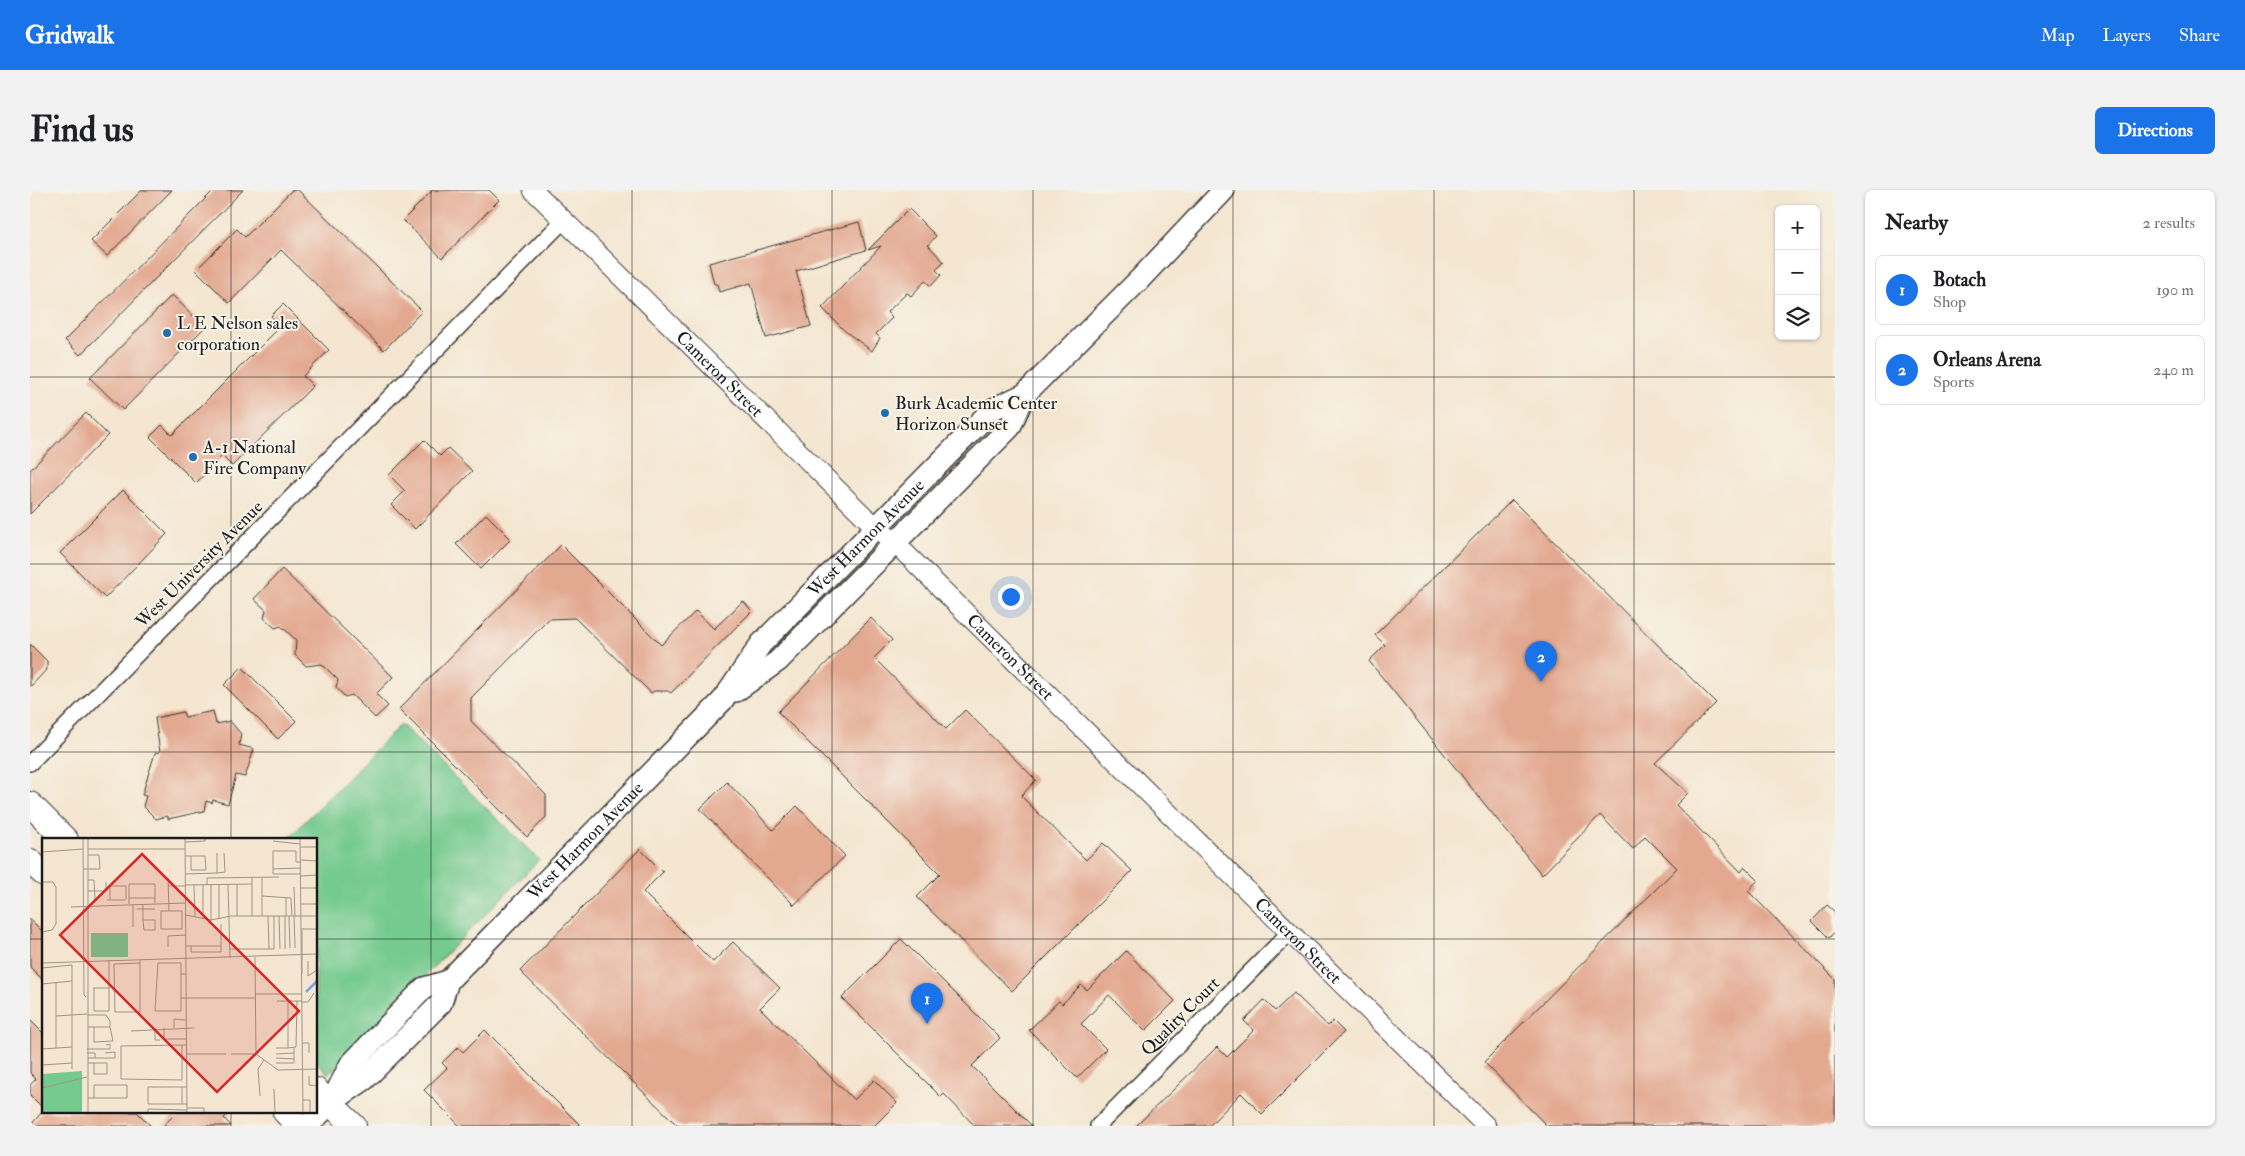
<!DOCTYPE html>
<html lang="en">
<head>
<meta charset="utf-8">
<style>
  body { margin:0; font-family:"IM FELL Double Pica",serif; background:#f2f2f2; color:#202124 }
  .controls { position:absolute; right:15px; top:15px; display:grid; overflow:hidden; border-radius:8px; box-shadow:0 1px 4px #0004 }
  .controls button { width:45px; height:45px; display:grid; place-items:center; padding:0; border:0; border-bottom:1px solid #e0e0e0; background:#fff; color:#202124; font:25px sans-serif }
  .you { position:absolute; left:980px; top:406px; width:18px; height:18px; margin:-12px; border:4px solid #fff; border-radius:50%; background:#1a73e8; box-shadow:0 0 0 8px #1a73e833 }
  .badge { display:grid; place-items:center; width:32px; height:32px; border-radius:50%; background:#1a73e8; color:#fff; font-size:16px; font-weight:700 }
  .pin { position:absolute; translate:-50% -41px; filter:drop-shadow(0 1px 2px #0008) }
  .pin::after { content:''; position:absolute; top:26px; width:18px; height:15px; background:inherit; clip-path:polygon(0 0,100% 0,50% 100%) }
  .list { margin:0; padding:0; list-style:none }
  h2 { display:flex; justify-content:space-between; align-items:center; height:65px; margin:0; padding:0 20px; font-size:21px }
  h2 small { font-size:16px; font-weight:400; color:#757577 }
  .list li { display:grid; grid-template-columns:32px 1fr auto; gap:15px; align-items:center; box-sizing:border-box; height:70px; margin:0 10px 10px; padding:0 10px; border:1px solid #e0e0e0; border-radius:8px }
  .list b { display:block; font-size:19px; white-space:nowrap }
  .list p { margin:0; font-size:16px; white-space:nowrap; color:#757577 }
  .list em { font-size:16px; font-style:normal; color:#757577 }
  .icon { flex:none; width:28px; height:28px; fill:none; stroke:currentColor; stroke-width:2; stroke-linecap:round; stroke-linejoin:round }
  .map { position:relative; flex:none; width:1805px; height:936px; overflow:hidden; border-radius:8px }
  header { display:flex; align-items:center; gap:30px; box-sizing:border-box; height:70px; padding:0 25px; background:#1a73e8; color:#fff }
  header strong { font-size:24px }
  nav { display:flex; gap:28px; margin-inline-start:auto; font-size:18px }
  .intro { display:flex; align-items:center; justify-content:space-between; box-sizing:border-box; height:120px; padding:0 30px }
  h1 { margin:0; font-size:35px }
  .button { padding:12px 22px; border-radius:8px; background:#1a73e8; color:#fff; font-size:18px; font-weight:700 }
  main { display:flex; gap:30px; padding:0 30px }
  aside { flex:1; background:#fff; border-radius:8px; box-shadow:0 1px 4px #0004 }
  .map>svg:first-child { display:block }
  .green { fill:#74ca8f; stroke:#487356 }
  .building { fill:#e3a890 }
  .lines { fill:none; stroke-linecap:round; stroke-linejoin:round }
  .minor-casing { stroke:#3c3a37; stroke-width:18 }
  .tertiary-casing { stroke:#3c3a37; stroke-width:21 }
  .secondary-casing { stroke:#3c3a37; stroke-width:24 }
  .primary-casing { stroke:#3c3a37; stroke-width:26 }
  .minor { stroke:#fff; stroke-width:15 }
  .tertiary { stroke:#fff; stroke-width:19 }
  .secondary { stroke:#fff; stroke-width:21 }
  .primary { stroke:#fff; stroke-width:24 }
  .grid { fill:none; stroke:#1c1c1c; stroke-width:1; stroke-opacity:0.55 }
  .poi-dot { fill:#1f6fb2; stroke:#f7f3e8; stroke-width:2 }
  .labels { text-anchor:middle; stroke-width:4; stroke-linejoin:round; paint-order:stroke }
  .poi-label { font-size:18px; fill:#1c1c1c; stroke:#f7f3e8; text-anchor:start }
  .street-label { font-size:18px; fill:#1c1c1c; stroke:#f7f3e8 }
  .inset-river { fill:none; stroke:#75a8e1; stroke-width:2.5 }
  .inset-road { fill:none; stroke:#9e9588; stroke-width:1 }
  .view { fill:#d62828; fill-opacity:0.15; stroke:#d62828; stroke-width:2.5 }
  .inset-edge { fill:none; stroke:#1c1c1c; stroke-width:2.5 }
</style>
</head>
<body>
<header>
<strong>Gridwalk</strong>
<nav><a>Map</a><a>Layers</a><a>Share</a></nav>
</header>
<div class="intro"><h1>Find us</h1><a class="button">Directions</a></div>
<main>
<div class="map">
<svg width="1805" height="936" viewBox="0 0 1805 936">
  <rect width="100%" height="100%" fill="#f7f3e8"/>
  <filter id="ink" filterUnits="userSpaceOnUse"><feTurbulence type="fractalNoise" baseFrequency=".02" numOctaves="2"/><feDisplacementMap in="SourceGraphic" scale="10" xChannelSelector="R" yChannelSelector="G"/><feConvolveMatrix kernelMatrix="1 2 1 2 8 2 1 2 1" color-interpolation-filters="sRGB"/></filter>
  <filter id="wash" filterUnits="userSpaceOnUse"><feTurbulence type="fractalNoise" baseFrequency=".0096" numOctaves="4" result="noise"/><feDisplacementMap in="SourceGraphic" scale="20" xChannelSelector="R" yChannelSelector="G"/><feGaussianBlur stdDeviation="1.12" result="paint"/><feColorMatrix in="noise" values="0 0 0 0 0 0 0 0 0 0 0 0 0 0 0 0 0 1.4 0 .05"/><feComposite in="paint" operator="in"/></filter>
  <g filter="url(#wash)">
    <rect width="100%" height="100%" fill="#f4e6d0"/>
    <path class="green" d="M371 534 509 670 298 884 286 871V650H257Z"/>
    <g id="blocks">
      <path class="building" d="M112 0H142L77 66 61 51Z
        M184 0H213L50 165 35 150Z
        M262 0H268L392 121 354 160 251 60 199 113 166 80 207 39 215 47Z
        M403 0H459L469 10 412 68 373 30Z
        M879 19 906 46 898 55 914 72 906 80 911 85 901 96 895 91 881 106 877 103 857 122 862 128 846 144 850 148 842 161 815 141 792 118 851 56 838 60Z
        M829 32 836 60 766 81 781 136 736 148 721 93 689 102 687 94H684L679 73Z
        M142 105 175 137 93 220 60 188Z
        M253 114 299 160 273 186 283 196 202 276 192 266 166 293 120 247 132 235 142 245 251 136 241 126Z
        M56 223 78 245 0 324V280Z
        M394 250 410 266 418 258 442 281 385 339 361 315 375 301 359 285Z
        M93 300 137 344 75 408 30 363Z
        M1482 310 1686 513 1625 573 1658 603 1646 615 1711 682 1715 677 1728 690 1718 701 1805 789V936H1517L1454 872 1647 678 1615 646 1603 659 1570 625 1512 685 1339 471 1355 455 1345 445Z
        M456 324 481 349 451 379 426 354Z
        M531 355 631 455 666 421 684 439 713 411 722 421 641 503 638 501H624L621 503 545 428 519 429 441 508V531L516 605V627L497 647 369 519Z
        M252 379 363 487 346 504 358 516 345 528 322 505 315 507 306 497 308 490 292 474 276 476 265 465 266 450 251 436 245 438 234 428 236 420 224 409Z
        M841 428 862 450 844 468 916 539 935 520 1006 590 991 606 1056 670 1073 653 1102 681 982 801 887 707 910 684 748 522Z
        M0 454 17 471V479L0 497Z
        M212 477 266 531 248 549 194 495Z
        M183 521 186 534 200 531 211 544 209 555 224 559 215 587 206 585 198 614 183 610 182 613 176 611 174 621 138 629V626L126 629 113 616 116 606 112 605 125 563 130 562 125 528 153 522 155 527Z
        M697 592 743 640 767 616 815 666 764 715 670 619Z
        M610 659 633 682 613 702 683 772 703 752 750 798 730 818 824 910 844 890 867 913 844 936H648L490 781Z
        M1797 715 1805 722V741L1799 748 1782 731Z
        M0 729 14 743V791L0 777Z
        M871 749 970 848 942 876 1002 936H945L914 904 911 907 812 808Z
        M1096 761 1145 811 1115 841 1079 805 1051 834 1076 859 1047 888 999 840 1029 811 1032 814 1051 795 1057 800Z
        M1264 803 1298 836 1303 831 1314 842 1232 924 1211 903 1179 936H1106L1187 857 1197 867 1224 840 1214 831 1234 810 1245 821Z
        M0 830 14 844V919L0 905V895L6 889 0 883Z
        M455 840 551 936H430L394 900 417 878 412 873 428 857 433 862Z
        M12 922H107L121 936H0Z
        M147 922H200L194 928 201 936H133Z"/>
    </g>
  </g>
  <g filter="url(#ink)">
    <use href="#blocks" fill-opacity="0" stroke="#3c3a37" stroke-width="1"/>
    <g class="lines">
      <g class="minor-casing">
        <path id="minor" d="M0 573 534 30
          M1068 936 1259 743"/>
      </g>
      <g class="tertiary-casing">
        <g id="tertiary">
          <path id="s1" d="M503 0 834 326 865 353 949 436 1456 936"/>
        </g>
      </g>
      <g class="secondary-casing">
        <g id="secondary">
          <path d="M706 501 748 471 980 237 995 204"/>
          <path d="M302 911 320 875 394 798 418 791"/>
          <path id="s2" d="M278 936 300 913 335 889 411 813 418 791 693 510 731 454 963 219 995 204 1110 89 1194 0"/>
        </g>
      </g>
      <g class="primary-casing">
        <path id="primary" d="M0 614 36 650
          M0 671 14 684
          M286 900 324 936
          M255 922 269 936"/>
      </g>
      <use href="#minor" class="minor"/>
      <use href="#tertiary" class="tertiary"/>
      <use href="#secondary" class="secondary"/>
      <use href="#primary" class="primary"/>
    </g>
  </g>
  <path class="grid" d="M201 0V650M401 0V936M602 0V936M802 0V936M1003 0V936M1203 0V936M1404 0V936M1604 0V936M0 187H1805M0 374H1805M0 562H1805M0 749H14M286 749H1805M201 922V936"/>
  <g class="poi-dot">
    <circle cx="137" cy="143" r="5"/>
    <circle cx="855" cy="223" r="5"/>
    <circle cx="163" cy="267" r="5"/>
  </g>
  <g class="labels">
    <g class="poi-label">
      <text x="147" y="139">L E Nelson sales<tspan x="147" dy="21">corporation</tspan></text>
      <text x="865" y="219">Burk Academic Center<tspan x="865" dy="21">Horizon Sunset</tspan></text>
      <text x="173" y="263">A-1 National<tspan x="173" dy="21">Fire Company</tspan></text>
    </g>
    <g class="street-label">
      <text dy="6" stroke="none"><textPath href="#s1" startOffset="262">Cameron Street</textPath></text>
      <text dy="6" stroke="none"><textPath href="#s2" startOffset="815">West Harmon Avenue</textPath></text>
      <text transform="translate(169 374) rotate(-45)" y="6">West University Avenue</text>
      <text dy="6" stroke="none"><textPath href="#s1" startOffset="668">Cameron Street</textPath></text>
      <text dy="6" stroke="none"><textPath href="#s2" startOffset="401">West Harmon Avenue</textPath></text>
      <text dy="6" stroke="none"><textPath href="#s1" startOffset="1072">Cameron Street</textPath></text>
      <text transform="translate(1150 826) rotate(-45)" y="6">Quality Court</text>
    </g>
  </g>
  <g transform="translate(12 648)">
    <rect width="275" height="275" fill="#f4e6d0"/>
    <path d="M49 95H86V119H49ZM40 233V275H0V236Z" fill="#74ca8f"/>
    <path class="inset-river" d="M264 154 275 143"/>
    <path class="inset-road" d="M41 0 42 157 44 159M143 0 145 275M258 0 261 275M231 3 258 6M143 4 163 3V0M259 9H275M46 11H143M0 14 41 11M143 18H163L164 32H149V18M259 22 275 23M42 31H58L57 17H46M231 31V13H254V24H259M175 35 183 34 182 15M143 36 175 35V15M258 36H231V31L259 30M259 38 275 37M126 40 127 73H140V91H119V73H127M46 42H52L53 62M0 44H11L14 49V86L10 92 0 94M169 46V82M186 46 188 120M143 47 210 46M152 47 153 78M161 47V81M165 47V40L237 39M177 47V81M126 48H143M252 49 253 78M259 50H275M46 53H64V44M220 58 249 60 250 78M87 60H113M244 60V78M68 61V48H84V61M65 62H84M87 66V46H113V65M91 66V89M101 66V82H113V92H102L101 82M259 66H275M29 69 143 65M95 71H113M144 77 169 82 189 78H275M195 78V46M210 78V40M220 78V40M226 78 227 111M237 78 238 111M243 78V111M247 78 248 110M252 78 253 110M259 91H275M260 92V136M144 108H179V114H149V108M179 108V86M126 109V98L144 97M188 111H232V78M213 119 214 216M98 122V174H73L72 126 98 125M266 123V138L275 132M0 125 275 116M0 130 30 127V231M139 136V173H113L116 125H139V136H144M14 145V210M0 146 30 143M51 150H68M52 150V173H67V122M213 156H260M139 160H213M235 163H260M260 164H266L272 155M45 177H64L68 183V189H46M14 178 45 176M52 189V204L71 203 68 189M113 190V202H118M122 190V201H145M132 190V181L144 182M89 193 152 190M260 205H267V215M140 207V242L79 241V208L145 207M234 210H246V163M246 210 254 209 255 163M0 211 30 209M45 211H68V206L64 207M45 215H53V220H46M145 216H184M189 216H214L236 232 275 231M234 216 252 215V210M53 220H73V214L63 215M234 220 252 221V215M46 225H65V236H52V225M234 225H252V221M0 227 30 225M267 238V247L275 248M140 249V266M145 249H106V266H145M0 250 45 239M232 251 233 275M218 258 216 231 222 222M46 260H85V247H52V260M261 262H268V275M145 270H162V275M46 275V0M106 275V271L145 272"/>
    <path class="view" d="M100 16 257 173 175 254 18 97Z"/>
    <rect width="275" height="275" class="inset-edge"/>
  </g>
</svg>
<div class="controls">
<button>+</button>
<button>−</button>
<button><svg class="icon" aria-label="layers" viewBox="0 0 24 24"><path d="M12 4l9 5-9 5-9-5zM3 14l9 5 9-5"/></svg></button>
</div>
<div class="you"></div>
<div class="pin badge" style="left:897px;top:834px">1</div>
<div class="pin badge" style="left:1511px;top:492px">2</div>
</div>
<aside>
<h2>Nearby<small>2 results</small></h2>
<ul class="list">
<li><span class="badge">1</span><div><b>Botach</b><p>Shop</p></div><em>190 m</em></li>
<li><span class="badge">2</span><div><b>Orleans Arena</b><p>Sports</p></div><em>240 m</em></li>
</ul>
</aside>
</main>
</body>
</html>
